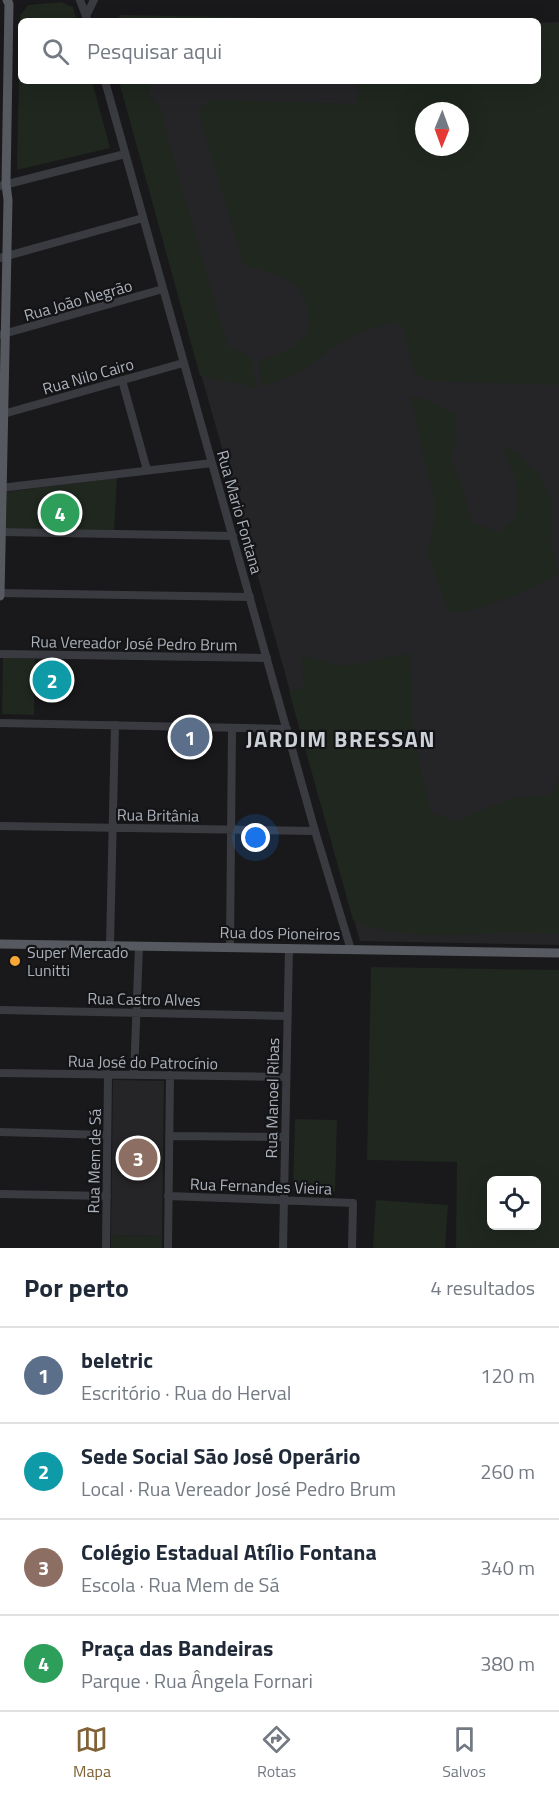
<!DOCTYPE html>
<html lang="pt">
<head>
<meta charset="utf-8">
<style>
  body { margin:0; font-family:"Titillium Web",sans-serif; background:#f6f6f7; color:#1f2937 }
  .controls { position:absolute; right:18px; bottom:18px; display:grid; overflow:hidden; border-radius:9px; box-shadow:0 6px 24px #0002 }
  .controls button { width:54px; height:54px; display:grid; place-items:center; padding:0; border:0; border-bottom:2px solid #e0e1e3; background:#fff; color:#1f2937; font:30px sans-serif }
  .compass { position:absolute; left:415px; top:102px; width:54px; height:54px; border-radius:50%; background:#fff; box-shadow:0 6px 24px #0002; rotate:181deg }
  .you { position:absolute; left:256px; top:838px; width:21px; height:21px; margin:-15px; border:4px solid #fff; border-radius:50%; background:#1a73e8; box-shadow:0 0 0 9px #1a73e833 }
  .badge { display:grid; place-items:center; width:39px; height:39px; border-radius:50%; background:#806236; color:#fff; font-size:20px; font-weight:700 }
  .pin { position:absolute; translate:-50% -50%; border:3px solid #fff; box-shadow:0 2px 6px #0006 }
  .list { margin:0; padding:0; list-style:none }
  h2 { display:flex; justify-content:space-between; align-items:center; height:78px; margin:0; padding:0 24px; font-size:26px }
  h2 small { font-size:20px; font-weight:400; color:#747a83 }
  .list li { display:grid; grid-template-columns:39px 1fr auto; gap:18px; align-items:center; box-sizing:border-box; height:96px; padding:0 24px; border-top:2px solid #e0e1e3 }
  .list b { display:block; font-size:22px; white-space:nowrap }
  .list p { margin:0; font-size:20px; white-space:nowrap; color:#747a83 }
  .list em { font-size:20px; font-style:normal; color:#747a83 }
  .icon { flex:none; width:33px; height:33px; fill:none; stroke:currentColor; stroke-width:2; stroke-linecap:round; stroke-linejoin:round }
  .map { position:relative; flex:none; width:559px; height:1248px; overflow:hidden }
  .search { position:absolute; background:#fff; box-shadow:0 6px 24px #0002; left:18px; right:18px; top:18px; height:66px; display:flex; align-items:center; gap:15px; box-sizing:border-box; padding:0 21px; border-radius:9px; color:#747a83; font-size:22px }
  .sheet { height:462px; background:#fff }
  nav { display:flex; justify-content:space-around; align-items:center; box-sizing:border-box; height:84px; border-top:2px solid #e0e1e3; background:#fff; font-size:16px; color:#747a83 }
  nav a { display:grid; justify-items:center; gap:3px }
  nav .on { color:#806236 }
  .map>svg:first-child { display:block }
  .built { fill:#252528; fill-rule:evenodd }
  .green { fill:#1f271f; fill-rule:evenodd }
  .lines { fill:none; stroke-linecap:round; stroke-linejoin:round }
  .minor { stroke:#3a3b40; stroke-width:8 }
  .major { stroke:#565960; stroke-width:9 }
  .poi-dot { fill:#f7a735; stroke:#141416; stroke-width:2 }
  .labels { text-anchor:middle; stroke-width:4.5; stroke-linejoin:round; paint-order:stroke }
  .street-label { font-size:16px; fill:#abb1bb; stroke:#141416 }
  .poi-label { font-size:16px; fill:#abb1bb; stroke:#141416; text-anchor:start }
  .district-label { font-size:22px; font-weight:bold; letter-spacing:1.5px; fill:#ccd0d7; stroke:#141416 }
</style>
</head>
<body>
<div class="map">
<svg width="559" height="1248" viewBox="0 0 559 1248">
  <rect width="100%" height="100%" fill="#19191b"/>
  <path class="built" d="M559 22V945L360 941 119 81H538V23ZM424 111H460V147H424Z
    M113 1080 164 1081 162 1236 111 1235Z"/>
  <path class="green" d="M61 2 73 7 77 21H21V81H92L110 148 17 170 20 16 28 5Z
    M121 15 452 21H114Z
    M538 23 559 25V385L430 381 415 374 403 328 391 323 358 333 327 351 312 364 294 375 262 387 258 362 292 348 309 331C310 275 285 281 243 263L200 117V110L210 100 356 104 358 81H538ZM424 111H460V147H424Z
    M119 81H148L150 96 160 108 167 137 228 348 239 351 252 359 256 387 200 376Z
    M411 396 426 400 455 415 457 435 450 460 464 490 467 508 472 522 498 532C502 529 510 525 513 520 525 499 512 467 503 447H510L539 475 552 500 550 544 559 573C532 587 478 616 448 611L428 553 434 520V495L424 460Z
    M117 478 114 530 4 528 5 492Z
    M410 653 413 735 431 813 456 821 512 798 550 795 559 778V934C541 934 522 932 504 933 462 935 390 940 353 920L289 691 304 688 302 656 345 666Z
    M3 658 35 659 34 715 2 714Z
    M371 967 559 970V1248H456L457 1162 367 1160ZM492 1180H536V1226H492Z
    M295 1119 337 1120 335 1192 293 1191Z
    M376 1200 448 1205 445 1248H373Z
    M111 1235 162 1236V1248H111Z"/>
  <g class="lines">
    <path class="minor" d="M80 0 88 21
      M86 16 94 0
      M105 81 315 831 351 950
      M0 186 125 154
      M0 258 143 218
      M0 335 163 289
      M122 380 147 470
      M0 415 183 363
      M0 488 212 463
      M0 532 233 536
      M0 593 250 597
      M0 654 267 658
      M0 723 287 729
      M0 826 315 831
      M110 945 115 725
      M230 948 232 728
      M0 1010 287 1016
      M0 1073 286 1077
      M134 1075 139 946
      M0 1132 107 1135
      M169 1136 285 1137
      M0 1194 107 1196
      M168 1196 353 1203 352 1248
      M106 1248 108 1074
      M168 1248 170 1075
      M283 1248 289 948"/>
    <path class="major" d="M0 596 8 200 6 184 9 4 7 0
      M0 944 559 953"/>
  </g>
  <circle class="poi-dot" cx="15" cy="961" r="6"/>
  <g class="labels">
    <g class="street-label">
      <text transform="translate(78 300) rotate(-16)" y="6">Rua João Negrão</text>
      <text transform="translate(88 376) rotate(-16)" y="6">Rua Nilo Cairo</text>
      <text transform="translate(240 512) rotate(74)" y="6">Rua Mario Fontana</text>
      <text transform="translate(134 643) rotate(1)" y="6">Rua Vereador José Pedro Brum</text>
      <text transform="translate(158 815) rotate(1)" y="6">Rua Britânia</text>
      <text transform="translate(280 933) rotate(1)" y="6">Rua dos Pioneiros</text>
      <text transform="translate(144 999) rotate(1)" y="6">Rua Castro Alves</text>
      <text transform="translate(143 1062) rotate(1)" y="6">Rua José do Patrocínio</text>
      <text transform="translate(272 1098) rotate(-89)" y="6">Rua Manoel Ribas</text>
      <text transform="translate(94 1161) rotate(-89)" y="6">Rua Mem de Sá</text>
      <text transform="translate(261 1186) rotate(2)" y="6">Rua Fernandes Vieira</text>
    </g>
    <g class="poi-label">
      <text x="27" y="958">Super Mercado<tspan x="27" dy="18">Lunitti</tspan></text>
    </g>
    <g class="district-label">
      <text x="341" y="747">JARDIM BRESSAN</text>
    </g>
  </g>
</svg>
<div class="controls">
<button><svg class="icon" aria-label="locate" viewBox="0 0 24 24"><circle cx="12" cy="12" r="6"/><path d="M12 2v4M12 18v4M2 12h4M18 12h4"/></svg></button>
</div>
<svg class="compass" viewBox="-18 -18 36 36"><path d="M0-13l5 13h-10z" fill="#e53935"/><path d="M0 13l5-13h-10z" fill="#747a83"/></svg>
<div class="you"></div>
<div class="pin badge" style="left:190px;top:737px;background:#5c6f8a">1</div>
<div class="pin badge" style="left:52px;top:680px;background:#0f9aa8">2</div>
<div class="pin badge" style="left:138px;top:1158px;background:#8d6e63">3</div>
<div class="pin badge" style="left:60px;top:513px;background:#2e9e5b">4</div>
<div class="search"><svg class="icon" aria-label="search" viewBox="0 0 24 24"><circle cx="10" cy="10" r="6"/><path d="M15 15l6 6"/></svg>Pesquisar aqui</div>
</div>
<section class="sheet">
<h2>Por perto<small>4 resultados</small></h2>
<ul class="list">
<li><span class="badge" style="background:#5c6f8a">1</span><div><b>beletric</b><p>Escritório · Rua do Herval</p></div><em>120 m</em></li>
<li><span class="badge" style="background:#0f9aa8">2</span><div><b>Sede Social São José Operário</b><p>Local · Rua Vereador José Pedro Brum</p></div><em>260 m</em></li>
<li><span class="badge" style="background:#8d6e63">3</span><div><b>Colégio Estadual Atílio Fontana</b><p>Escola · Rua Mem de Sá</p></div><em>340 m</em></li>
<li><span class="badge" style="background:#2e9e5b">4</span><div><b>Praça das Bandeiras</b><p>Parque · Rua Ângela Fornari</p></div><em>380 m</em></li>
</ul>
</section>
<nav>
<a class="on"><svg class="icon" aria-label="map" viewBox="0 0 24 24"><path d="M3 6l6-2 6 2 6-2v14l-6 2-6-2-6 2zM9 4v14M15 6v14"/></svg>Mapa</a>
<a><svg class="icon" aria-label="directions" viewBox="0 0 24 24"><path d="M12 3l9 9-9 9-9-9zM9 14v-3h6M13 9l2 2-2 2"/></svg>Rotas</a>
<a><svg class="icon" aria-label="saved" viewBox="0 0 24 24"><path d="M7 4h10v16l-5-4-5 4z"/></svg>Salvos</a>
</nav>
</body>
</html>
